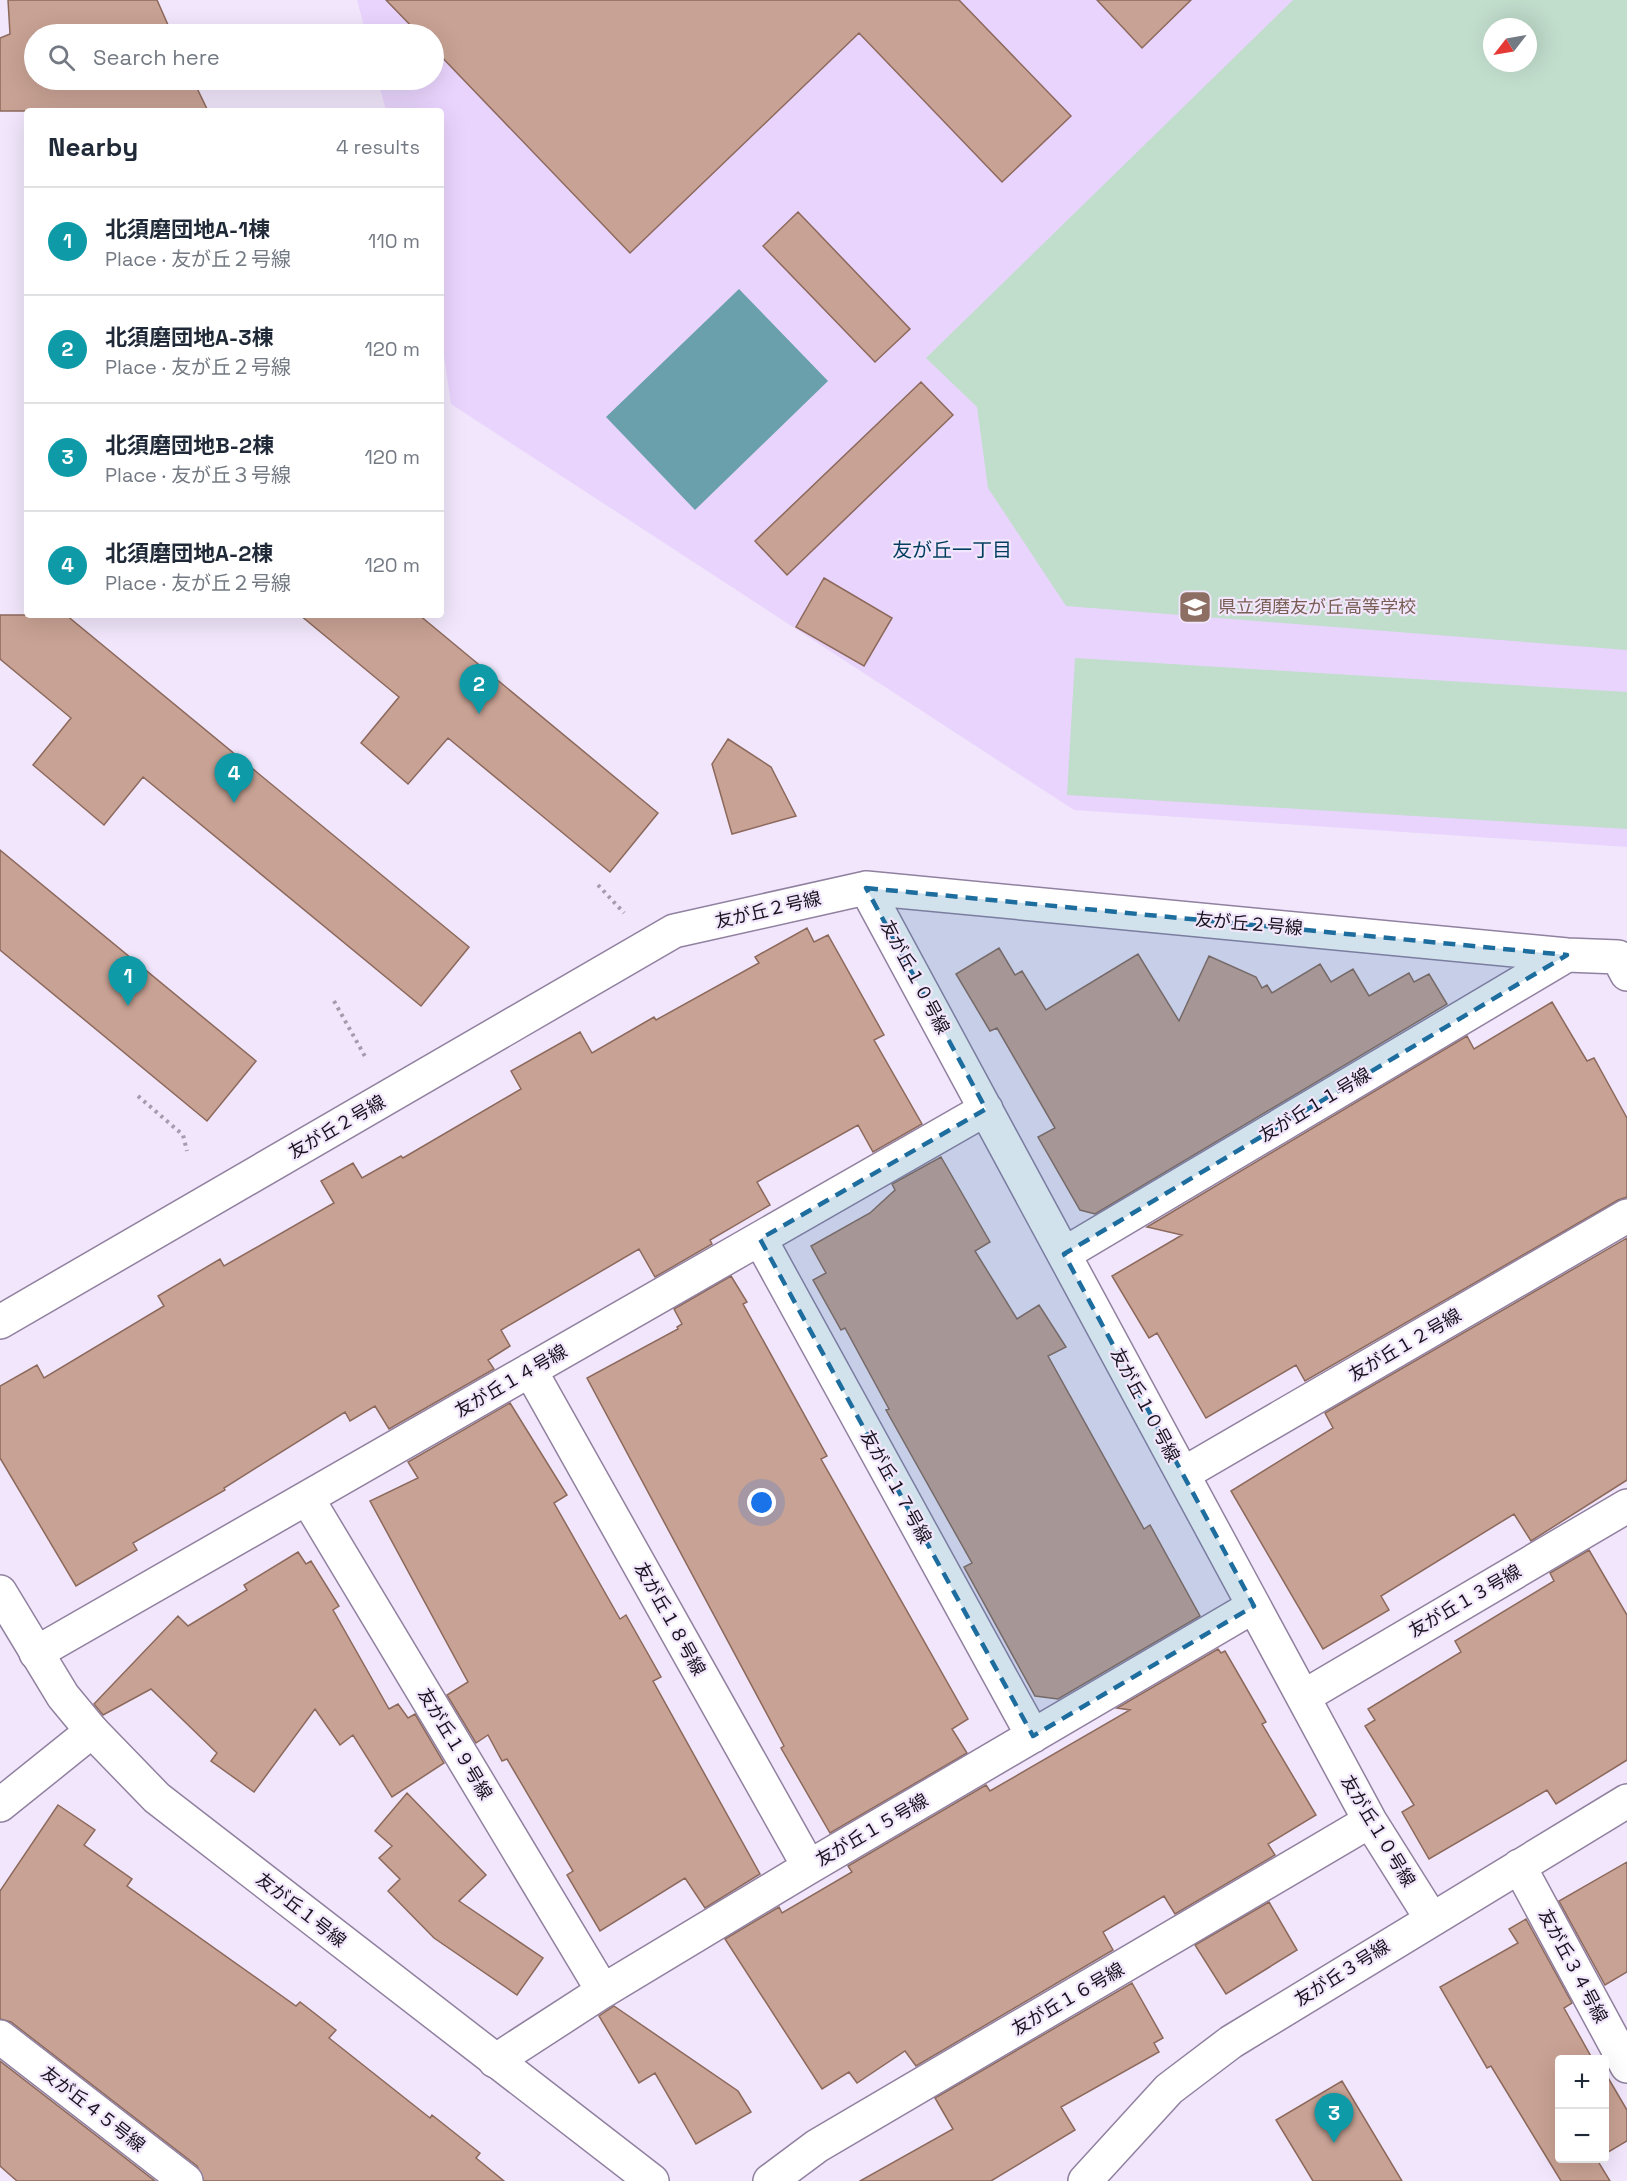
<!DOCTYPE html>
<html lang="en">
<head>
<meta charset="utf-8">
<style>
  body { margin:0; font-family:"Space Grotesk","Noto Sans JP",sans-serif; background:#f6f6f7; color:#1f2937 }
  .controls { position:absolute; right:18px; bottom:18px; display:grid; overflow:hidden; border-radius:6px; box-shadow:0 6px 24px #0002 }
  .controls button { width:54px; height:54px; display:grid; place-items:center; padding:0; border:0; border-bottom:2px solid #e0e1e3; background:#fff; color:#1f2937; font:30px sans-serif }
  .compass { position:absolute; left:1483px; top:18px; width:54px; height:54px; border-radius:50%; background:#fff; box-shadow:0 6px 24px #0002; rotate:239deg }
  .you { position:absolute; left:762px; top:1503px; width:21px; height:21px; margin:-15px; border:4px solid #fff; border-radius:50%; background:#1a73e8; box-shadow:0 0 0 9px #1a73e833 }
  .badge { display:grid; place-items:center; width:39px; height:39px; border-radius:50%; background:#1d6d9f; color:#fff; font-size:20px; font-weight:700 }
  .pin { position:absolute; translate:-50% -50px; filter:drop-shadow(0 2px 3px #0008) }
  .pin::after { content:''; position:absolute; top:32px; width:21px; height:18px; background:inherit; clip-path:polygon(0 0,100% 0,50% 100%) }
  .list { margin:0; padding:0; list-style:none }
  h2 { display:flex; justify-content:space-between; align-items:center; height:78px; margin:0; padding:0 24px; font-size:26px }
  h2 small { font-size:20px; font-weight:400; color:#747a83 }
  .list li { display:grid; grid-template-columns:39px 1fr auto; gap:18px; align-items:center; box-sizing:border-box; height:108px; padding:0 24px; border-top:2px solid #e0e1e3 }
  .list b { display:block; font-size:22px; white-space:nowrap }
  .list p { margin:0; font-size:20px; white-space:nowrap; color:#747a83 }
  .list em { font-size:20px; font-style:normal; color:#747a83 }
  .icon { flex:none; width:33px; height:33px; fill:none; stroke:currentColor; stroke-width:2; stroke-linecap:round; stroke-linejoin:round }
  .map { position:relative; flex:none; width:1627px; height:2181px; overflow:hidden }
  .search { position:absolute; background:#fff; box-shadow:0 6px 24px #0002; left:24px; top:24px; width:420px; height:66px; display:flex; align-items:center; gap:15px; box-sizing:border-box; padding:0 21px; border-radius:33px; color:#747a83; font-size:22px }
  .panel { position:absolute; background:#fff; box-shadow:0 6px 24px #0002; left:24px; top:108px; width:420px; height:510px; border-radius:6px }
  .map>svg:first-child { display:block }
  .built { fill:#e9d4fd; fill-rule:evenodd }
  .green { fill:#c1ddcc; fill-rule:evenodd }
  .water { fill:#6aa0ac }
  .building { fill:#c8a294; stroke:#8c695c; stroke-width:1.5 }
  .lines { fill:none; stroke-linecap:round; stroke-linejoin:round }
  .street-casing { stroke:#9181a0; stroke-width:36 }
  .secondary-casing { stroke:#9181a0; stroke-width:36 }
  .path { stroke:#a49bad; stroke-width:4; stroke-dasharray:3 4.5; stroke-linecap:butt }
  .street { stroke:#fff; stroke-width:33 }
  .secondary { stroke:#fff; stroke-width:33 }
  .marked { fill:#1d6d9f; fill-opacity:0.2; stroke:#1d6d9f; stroke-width:4.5; stroke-dasharray:12 8; stroke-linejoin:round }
  .labels { text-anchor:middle; stroke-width:4.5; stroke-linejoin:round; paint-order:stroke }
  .education-label { font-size:18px; fill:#785e54; stroke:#f1e6fb; text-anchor:start }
  .street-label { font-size:18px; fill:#18121d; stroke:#f1e6fb }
  .neighbourhood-label { font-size:20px; fill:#023d5f; stroke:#f1e6fb }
</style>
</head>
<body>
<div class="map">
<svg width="1627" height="2181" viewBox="0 0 1627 2181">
  <rect width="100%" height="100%" fill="#f1e6fb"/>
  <path class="built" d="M357 0H1627V847L1074 810 451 404 441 335V111H386L378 80H434V34H366ZM1492 27H1528V63H1492Z"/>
  <path class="green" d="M1293 0H1627V650L1066 606 988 488 977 407 926 358ZM1492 27H1528V63H1492Z
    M1075 658 1627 692V829L1067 795Z"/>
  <path class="water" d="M739 289 828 381 695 510 606 417Z"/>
  <path class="building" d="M8 0H157L172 34H34V80H193L208 111H0V38L10 34Z
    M386 0H959L1071 116 1002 182 859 33 630 253 434 49V34H419Z
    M1097 0H1191L1142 48Z
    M798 212 910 329 875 362 763 246Z
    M921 382 953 415 787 575 755 541Z
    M824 578 892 618 864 666 796 627Z
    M0 615H66L469 947 421 1006 143 777 104 825 33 765 71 718 0 659Z
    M300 615H419L658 813 610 872 448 738 408 784 361 743 399 697Z
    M728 739 771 767 796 816 732 834 712 764Z
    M0 850 256 1061 207 1121 0 950Z
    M807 928 814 942 828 935 884 1035 874 1040 922 1124 873 1152 858 1125 757 1182 770 1205 710 1240 712 1244 655 1277 639 1249 501 1330 510 1346 488 1360 494 1369 389 1429 375 1406 350 1421 345 1412 224 1488 225 1490 133 1543 137 1550 76 1586 0 1458V1386L37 1365 44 1378 164 1306 158 1296 220 1259 224 1266 334 1203 321 1181 353 1163 362 1178 401 1156 403 1158 521 1089 511 1071 580 1032 592 1053 654 1017 656 1020 759 963 755 957Z
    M999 948 1015 975 1022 971 1046 1010 1138 954 1179 1021 1209 956 1256 977 1262 988 1267 985 1272 993 1320 964 1331 982 1353 969 1369 996 1409 973 1414 982 1429 974 1447 1004 1095 1214 1080 1210 1038 1137 1055 1128 997 1028 990 1031 956 974Z
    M1552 1002 1587 1061 1594 1058 1627 1118V1197L1618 1200 1305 1381 1296 1365 1206 1418 1157 1333 1149 1338 1112 1276 1182 1235 1147 1227 1467 1036 1474 1049Z
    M941 1157 990 1242 975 1251 1017 1319 1039 1305 1066 1347 1048 1356 1144 1529 1150 1525 1200 1616 1058 1699 1035 1696 964 1567 972 1563 886 1410 889 1409 845 1328 841 1330 813 1280 826 1273 811 1246 870 1213 895 1190 892 1184Z
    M1627 1238V1480L1531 1541 1514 1514 1381 1596 1389 1610 1323 1649 1231 1491 1333 1428 1325 1413Z
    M731 1276 747 1302 743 1304 827 1456 821 1459 968 1719 952 1729 967 1753 830 1833 781 1748 784 1746 587 1378 678 1329 677 1327 682 1324 674 1309Z
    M510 1403 567 1495 554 1503 620 1619 626 1615 661 1677 653 1681 760 1874 705 1908 685 1878 600 1931 567 1875 573 1871 507 1759 502 1761 488 1735 476 1743 447 1695 468 1682 370 1501 418 1478 408 1462Z
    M1589 1550 1627 1615V1760L1556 1804 1547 1790 1429 1859 1402 1812 1414 1805 1365 1726 1375 1720 1368 1709 1461 1652 1455 1641 1554 1581 1550 1573Z
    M298 1552 306 1564 311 1561 339 1606 333 1610 389 1709 398 1704 408 1718 415 1714 444 1763 392 1797 353 1735 340 1745 315 1709 254 1792 211 1761 217 1753 151 1689 103 1715 94 1704 178 1616 188 1626 247 1590 244 1585Z
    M1218 1649 1221 1653 1225 1651 1266 1722 1262 1724 1316 1815 1268 1844 1275 1855 1175 1914 1164 1896 1103 1932 1113 1950 916 2066 905 2051 857 2083 849 2072 822 2089 725 1939 779 1907 782 1913 852 1872 848 1866 986 1785 990 1791 1130 1710 1117 1708Z
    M407 1793 486 1875 459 1901 543 1958 517 1995 434 1938 388 1891 400 1879 379 1858 392 1846 375 1831Z
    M58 1805 95 1830 84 1845 132 1879 127 1886 296 2006 300 2002 336 2030 329 2038 430 2118 432 2115 480 2153 476 2158 504 2181H204L197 2166 11 2022 0 2019V1891Z
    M1627 1862V1972L1605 1985 1559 1901Z
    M1269 1902 1297 1950 1226 1994 1195 1945Z
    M1526 1919 1572 2003 1564 2008 1593 2060H1560V2158H1596L1610 2181H1561L1491 2066 1487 2068 1440 1987 1518 1943 1509 1929Z
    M1132 1983 1163 2038 1154 2043 1159 2052 1061 2107 1075 2130 991 2181H860L953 2129 935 2098Z
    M614 2006 738 2091 751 2112 696 2144 655 2073 639 2083 599 2016Z
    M0 2061 155 2181H17L0 2166Z
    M1607 2076 1627 2110V2141L1605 2154V2077Z
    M1342 2081 1402 2181H1313L1276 2120Z"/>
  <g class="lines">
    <g class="street-casing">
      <path id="street" d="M866 888 1370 1821 1431 1918
        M760 1239 1033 1736
        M1064 1254 1567 955
        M0 1322 674 931 866 888 1567 955 1618 957 1627 974
        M530 1370 809 1867
        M1183 1474 1627 1216
        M307 1498 603 1991
        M36 1653 986 1109
        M1303 1697 1627 1506
        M0 1805 92 1731
        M1519 1866 1627 2066
        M0 2037 186 2181
        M495 2061 603 1991 809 1867 1254 1606
        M770 2181 817 2146 1370 1821
        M1085 2181 1169 2089 1231 2042 1627 1801"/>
    </g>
    <g class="secondary-casing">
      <path id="secondary" d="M0 1592 63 1696 92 1731 157 1798 652 2181"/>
    </g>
    <path class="path" d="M598 885 624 913
      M334 1001 367 1060
      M138 1096 183 1135 187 1151"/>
    <use href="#street" class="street"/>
    <use href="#secondary" class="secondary"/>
  </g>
  <path class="marked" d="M866 888 1567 955 1064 1254 1254 1606 1033 1736 760 1239 986 1109Z"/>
  <defs>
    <g id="school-square" transform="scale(1.725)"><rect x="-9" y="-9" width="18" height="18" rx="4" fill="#8d6e63" stroke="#f1e6fb"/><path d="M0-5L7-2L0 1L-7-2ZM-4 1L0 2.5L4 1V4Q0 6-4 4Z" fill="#fff"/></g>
  </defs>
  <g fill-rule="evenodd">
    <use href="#school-square" x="1195" y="607"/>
  </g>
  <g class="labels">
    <g class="education-label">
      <text x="1218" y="613">県立須磨友が丘高等学校</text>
    </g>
    <g class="street-label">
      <text transform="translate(768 910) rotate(-13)" y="6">友が丘２号線</text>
      <text transform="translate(1249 924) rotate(5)" y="6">友が丘２号線</text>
      <text transform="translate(915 977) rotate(62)" y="6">友が丘１０号線</text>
      <text transform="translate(1315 1105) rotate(-31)" y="6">友が丘１１号線</text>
      <text transform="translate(337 1127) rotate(-30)" y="6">友が丘２号線</text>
      <text transform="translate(1405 1345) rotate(-30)" y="6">友が丘１２号線</text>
      <text transform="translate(511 1381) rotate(-30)" y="6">友が丘１４号線</text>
      <text transform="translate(1145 1405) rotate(62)" y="6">友が丘１０号線</text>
      <text transform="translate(896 1487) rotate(61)" y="6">友が丘１７号線</text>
      <text transform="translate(1465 1601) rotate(-30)" y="6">友が丘１３号線</text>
      <text transform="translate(670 1619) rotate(61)" y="6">友が丘１８号線</text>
      <text transform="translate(455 1744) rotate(59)" y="6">友が丘１９号線</text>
      <text transform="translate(872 1830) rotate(-30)" y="6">友が丘１５号線</text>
      <text transform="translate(1378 1831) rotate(59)" y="6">友が丘１０号線</text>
      <text transform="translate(301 1910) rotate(38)" y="6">友が丘１号線</text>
      <text transform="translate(1573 1966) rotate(62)" y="6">友が丘３４号線</text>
      <text transform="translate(1342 1973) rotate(-32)" y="6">友が丘３号線</text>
      <text transform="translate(1068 1999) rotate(-30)" y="6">友が丘１６号線</text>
      <text transform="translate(93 2109) rotate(38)" y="6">友が丘４５号線</text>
    </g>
    <g class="neighbourhood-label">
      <text x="952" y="557">友が丘一丁目</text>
    </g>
  </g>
</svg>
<div class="controls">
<button>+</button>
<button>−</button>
</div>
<svg class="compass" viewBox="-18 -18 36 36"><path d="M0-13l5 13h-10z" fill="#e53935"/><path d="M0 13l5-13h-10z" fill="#747a83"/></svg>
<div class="you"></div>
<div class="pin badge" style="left:128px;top:1006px;background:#0f9aa8">1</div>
<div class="pin badge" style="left:479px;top:714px;background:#0f9aa8">2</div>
<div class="pin badge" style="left:1334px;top:2143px;background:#0f9aa8">3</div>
<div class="pin badge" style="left:234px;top:803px;background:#0f9aa8">4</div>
<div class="search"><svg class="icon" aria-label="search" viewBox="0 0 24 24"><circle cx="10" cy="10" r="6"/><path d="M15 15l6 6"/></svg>Search here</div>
<section class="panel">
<h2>Nearby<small>4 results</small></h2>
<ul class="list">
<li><span class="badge" style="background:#0f9aa8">1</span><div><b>北須磨団地A-1棟</b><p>Place · 友が丘２号線</p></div><em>110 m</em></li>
<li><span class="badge" style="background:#0f9aa8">2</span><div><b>北須磨団地A-3棟</b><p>Place · 友が丘２号線</p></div><em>120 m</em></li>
<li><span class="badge" style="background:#0f9aa8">3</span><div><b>北須磨団地B-2棟</b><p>Place · 友が丘３号線</p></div><em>120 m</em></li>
<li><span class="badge" style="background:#0f9aa8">4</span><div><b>北須磨団地A-2棟</b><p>Place · 友が丘２号線</p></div><em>120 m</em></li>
</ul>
</section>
</div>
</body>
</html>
